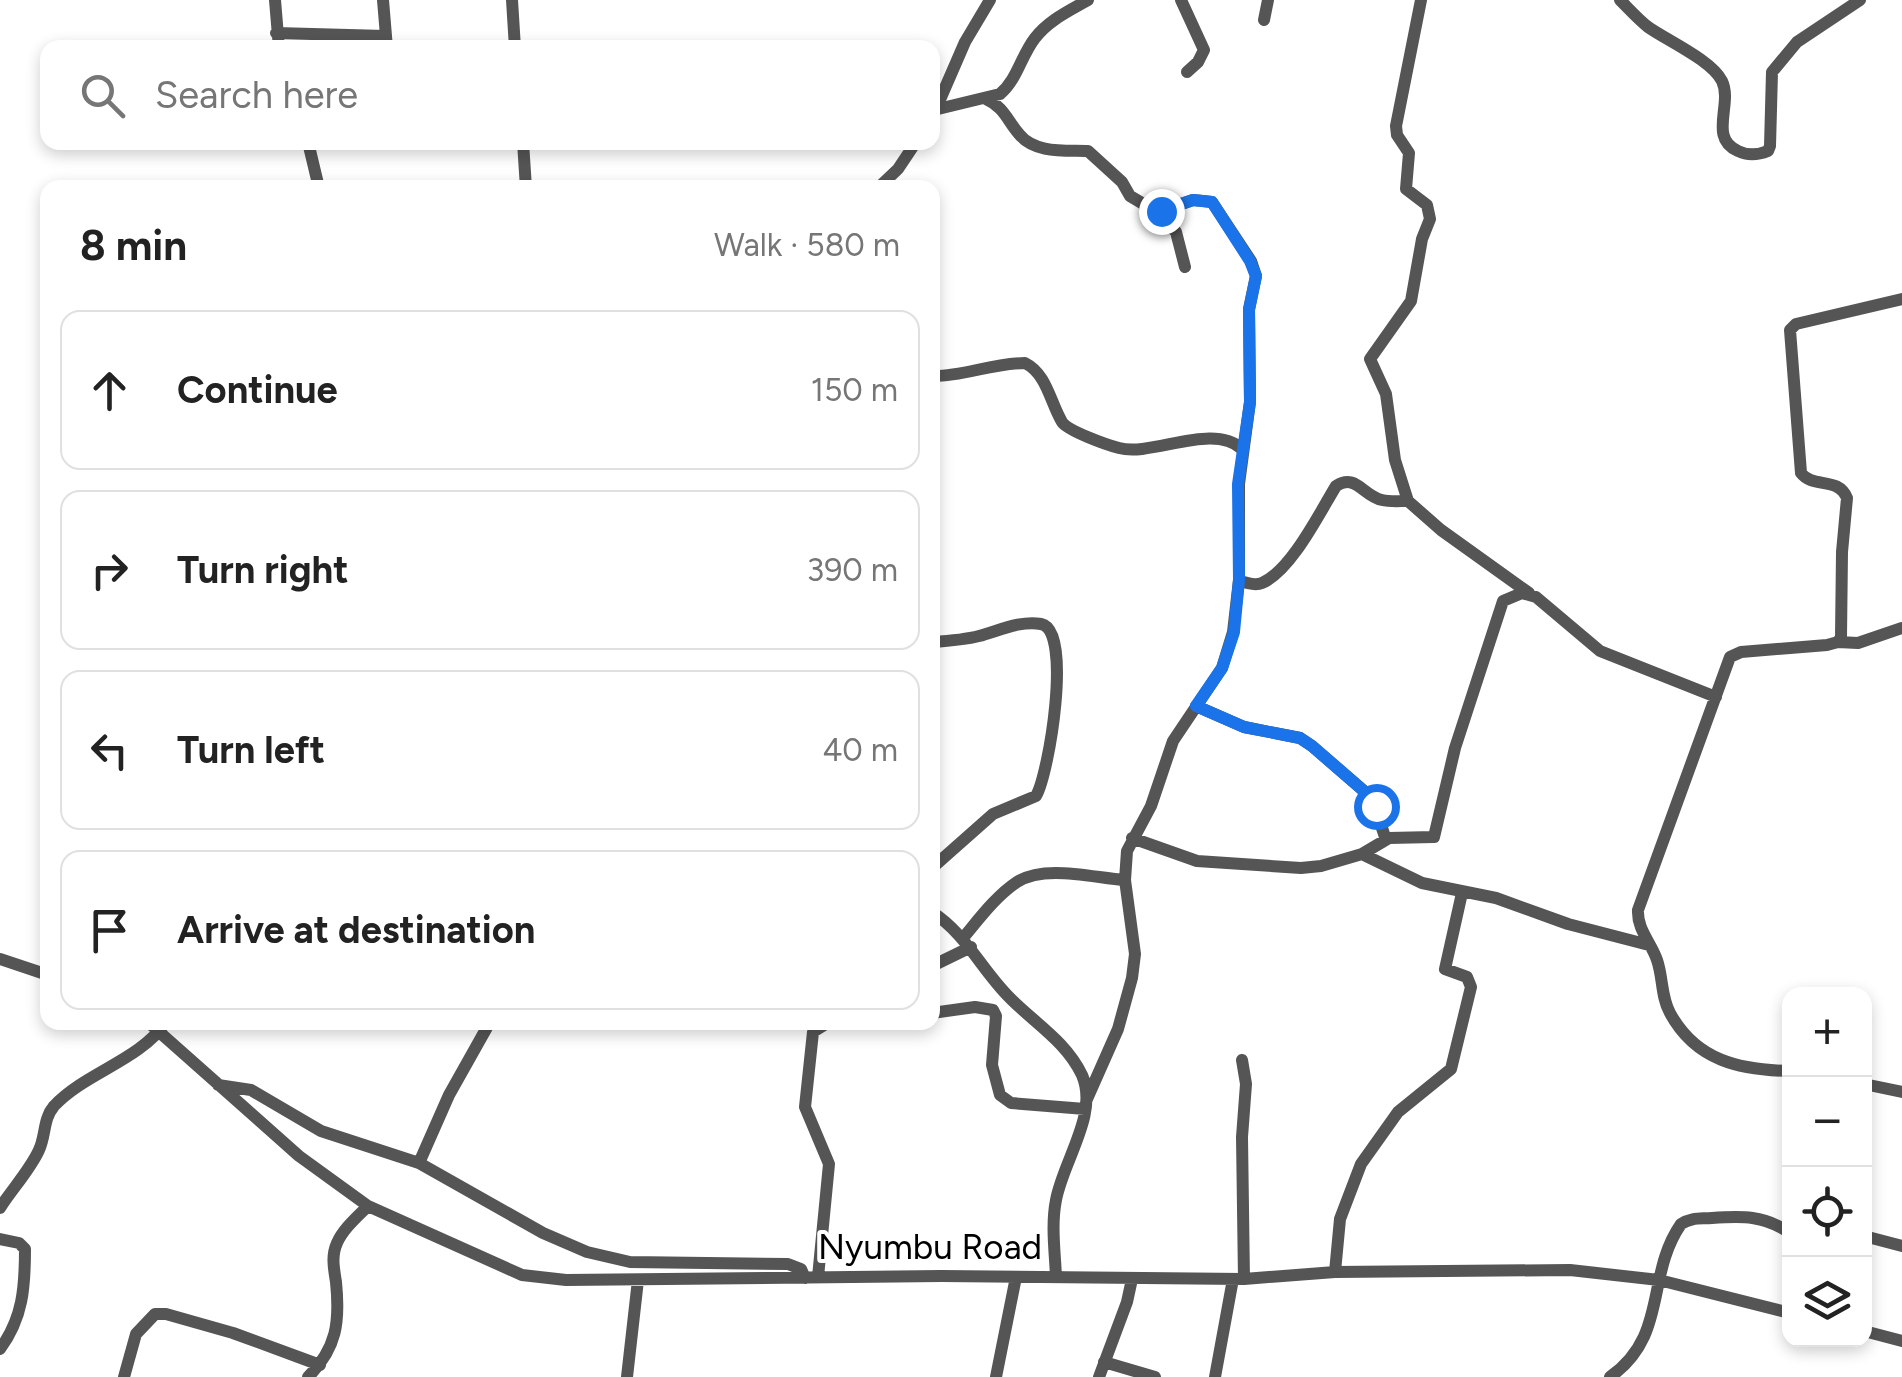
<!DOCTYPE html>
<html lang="en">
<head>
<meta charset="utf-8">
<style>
  body { margin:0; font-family:Figtree,sans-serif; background:#f6f6f6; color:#222 }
  .controls { position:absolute; right:30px; bottom:30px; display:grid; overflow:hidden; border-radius:20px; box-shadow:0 5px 15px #0003 }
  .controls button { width:90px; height:90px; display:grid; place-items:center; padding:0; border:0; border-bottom:2px solid #e0e0e0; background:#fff; color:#222; font:50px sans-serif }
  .stop { position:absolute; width:30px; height:30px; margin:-22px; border:8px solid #1a73e8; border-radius:50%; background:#fff }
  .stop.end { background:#1a73e8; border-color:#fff; box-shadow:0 2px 10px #0008 }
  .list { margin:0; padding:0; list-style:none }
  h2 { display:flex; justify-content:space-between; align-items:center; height:130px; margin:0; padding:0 40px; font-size:42px }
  h2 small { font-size:32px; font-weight:400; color:#767676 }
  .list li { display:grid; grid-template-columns:65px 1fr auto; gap:30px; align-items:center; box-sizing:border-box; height:160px; margin:0 20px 20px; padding:0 20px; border:2px solid #e0e0e0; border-radius:20px }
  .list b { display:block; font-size:38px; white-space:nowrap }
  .list em { font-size:32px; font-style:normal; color:#767676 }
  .icon { flex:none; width:55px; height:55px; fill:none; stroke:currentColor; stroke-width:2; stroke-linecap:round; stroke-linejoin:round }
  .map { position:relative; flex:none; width:1902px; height:1377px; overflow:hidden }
  .search { position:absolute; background:#fff; box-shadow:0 5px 15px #0003; left:40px; top:40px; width:900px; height:110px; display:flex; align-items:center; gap:25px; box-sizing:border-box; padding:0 35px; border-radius:20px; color:#767676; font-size:38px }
  .panel { position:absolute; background:#fff; box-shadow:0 5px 15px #0003; left:40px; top:180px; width:900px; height:850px; border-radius:20px }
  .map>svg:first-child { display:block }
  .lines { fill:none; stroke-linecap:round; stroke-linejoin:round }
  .minor { stroke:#555; stroke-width:12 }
  .route { stroke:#1a73e8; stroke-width:12 }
  .labels { text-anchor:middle; stroke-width:8; stroke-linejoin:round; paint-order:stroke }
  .street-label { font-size:35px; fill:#000; stroke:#fff }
</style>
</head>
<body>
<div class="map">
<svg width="1902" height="1377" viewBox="0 0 1902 1377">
  <rect width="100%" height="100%" fill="#fff"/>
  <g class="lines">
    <path class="minor" d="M275 0 279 48
      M383 0 387 48
      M512 0 515 48
      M1181 0 1204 50 1198 62 1187 72
      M1620 0C1629 9 1638 19 1648 27 1668 41 1711 60 1722 81 1733 104 1708 138 1738 151 1748 156 1758 155 1768 151L1770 146 1772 72 1797 42 1860 0
      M1264 20 1268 0
      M276 33 385 36
      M986 99C1004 107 1007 120 1019 134 1035 154 1066 150 1088 151L1122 182 1130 196 1157 212 1176 232 1185 267
      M938 109 1000 94C1017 80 1021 56 1035 38 1049 20 1069 11 1088 0
      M932 118 965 42 990 0
      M308 142 319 188
      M523 142 526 188
      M878 188 898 169 916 142
      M932 376C962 377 992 363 1025 363 1047 374 1050 402 1062 422 1068 431 1107 445 1119 448 1152 457 1213 422 1242 449
      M1408 501 1395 460 1386 394 1370 359 1411 301 1422 239 1430 219 1427 205 1406 189 1409 153 1397 135 1396 126 1421 0
      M1239 580C1246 583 1255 586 1262 583 1291 571 1320 512 1336 486 1356 473 1363 496 1382 500 1390 502 1400 501 1408 501L1441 530 1529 593
      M932 642C948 641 964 640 979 636 998 631 1021 620 1041 624 1073 630 1049 774 1036 796L993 814 932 868
      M1838 642 1858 643 1902 628
      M1196 706 1244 727 1300 738 1312 746 1372 798 1386 840
      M1132 838 1197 861 1301 868 1321 866 1362 854 1389 838 1434 837 1455 748 1503 601 1522 593 1536 597 1600 651 1716 697
      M1362 854 1422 883 1496 898 1568 924 1649 945
      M932 912C966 934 981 969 1009 997 1033 1022 1066 1041 1082 1075 1099 1114 1063 1161 1056 1200 1051 1225 1055 1252 1056 1277
      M963 938C979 919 996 896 1017 882 1045 864 1094 878 1125 880
      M0 959 48 975
      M932 966 971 947
      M932 1013 975 1007 993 1010 996 1016 992 1065 1000 1095 1011 1103 1085 1109
      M148 1022 299 1156 368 1206 522 1275 566 1280 941 1276 1244 1279 1335 1272 1570 1270 1659 1280 1790 1313
      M1242 1060 1246 1084 1242 1137 1244 1279
      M1790 1071C1740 1070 1696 1061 1670 1013 1661 997 1663 977 1657 960 1651 942 1637 930 1638 910L1730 657 1741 652 1827 645 1838 642 1841 637 1842 552 1847 498C1838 476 1813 489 1801 473L1790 330 1796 324 1902 299
      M1864 1084 1902 1092
      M218 1085 251 1090 321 1131 419 1163 543 1233 587 1252 630 1262 788 1264 801 1269 805 1278
      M1087 1099 1118 1029 1132 978 1135 954 1125 880 1127 851 1151 806 1173 741 1222 668 1233 632 1239 580V484L1250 402 1249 309 1256 276 1251 261 1212 202 1193 200 1157 212
      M419 1163 449 1095 490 1022
      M0 1208C12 1189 30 1170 39 1150 46 1135 43 1119 54 1106 86 1072 139 1061 166 1022
      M1864 1236 1902 1246
      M0 1239 19 1243 25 1249C25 1287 23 1318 0 1349
      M1335 1272 1340 1219 1361 1164 1398 1112 1451 1069 1471 987 1467 977 1445 969 1462 893
      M818 1277 829 1164 805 1107 813 1032 829 1022
      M1864 1331 1902 1341
      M1104 1362 1155 1377
      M124 1377 136 1334 155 1314H166L233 1333 320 1365
      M308 1377C337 1348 340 1322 336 1282 334 1269 331 1256 337 1243 343 1229 357 1217 368 1206
      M627 1377 638 1280
      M996 1377 1016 1277
      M1099 1377 1127 1302 1132 1279
      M1215 1377 1233 1279
      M1610 1377C1669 1335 1645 1276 1681 1224 1692 1217 1700 1219 1712 1218 1742 1216 1764 1215 1790 1233"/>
  </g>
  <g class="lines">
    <path class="route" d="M1161 211 1193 200 1212 202 1250 261 1256 276 1249 310 1250 402 1238 484 1239 580 1234 632 1222 668 1196 706 1244 727 1300 738 1312 746 1372 798 1376 806"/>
  </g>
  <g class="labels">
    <g class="street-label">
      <text x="930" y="1259">Nyumbu Road</text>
    </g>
  </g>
</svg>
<div class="controls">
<button>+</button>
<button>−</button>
<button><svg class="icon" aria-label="locate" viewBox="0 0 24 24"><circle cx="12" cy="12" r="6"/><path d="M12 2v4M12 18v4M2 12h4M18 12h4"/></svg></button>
<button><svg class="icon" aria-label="layers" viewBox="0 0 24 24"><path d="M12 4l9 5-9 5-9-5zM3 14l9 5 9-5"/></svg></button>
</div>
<div class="stop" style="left:1376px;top:806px"></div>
<div class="stop end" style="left:1161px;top:211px"></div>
<div class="search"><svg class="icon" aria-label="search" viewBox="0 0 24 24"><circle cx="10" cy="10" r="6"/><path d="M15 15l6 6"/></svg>Search here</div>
<section class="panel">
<h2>8 min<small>Walk · 580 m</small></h2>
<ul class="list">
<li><svg class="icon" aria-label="ahead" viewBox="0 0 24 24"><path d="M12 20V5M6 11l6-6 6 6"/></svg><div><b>Continue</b></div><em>150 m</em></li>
<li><svg class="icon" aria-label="right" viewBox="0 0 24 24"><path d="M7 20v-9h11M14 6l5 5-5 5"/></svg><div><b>Turn right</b></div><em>390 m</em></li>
<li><svg class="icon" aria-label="left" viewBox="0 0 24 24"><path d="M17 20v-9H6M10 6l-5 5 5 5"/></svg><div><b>Turn left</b></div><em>40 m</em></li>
<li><svg class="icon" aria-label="arrive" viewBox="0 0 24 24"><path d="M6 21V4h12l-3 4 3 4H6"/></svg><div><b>Arrive at destination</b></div></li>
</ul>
</section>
</div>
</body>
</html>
